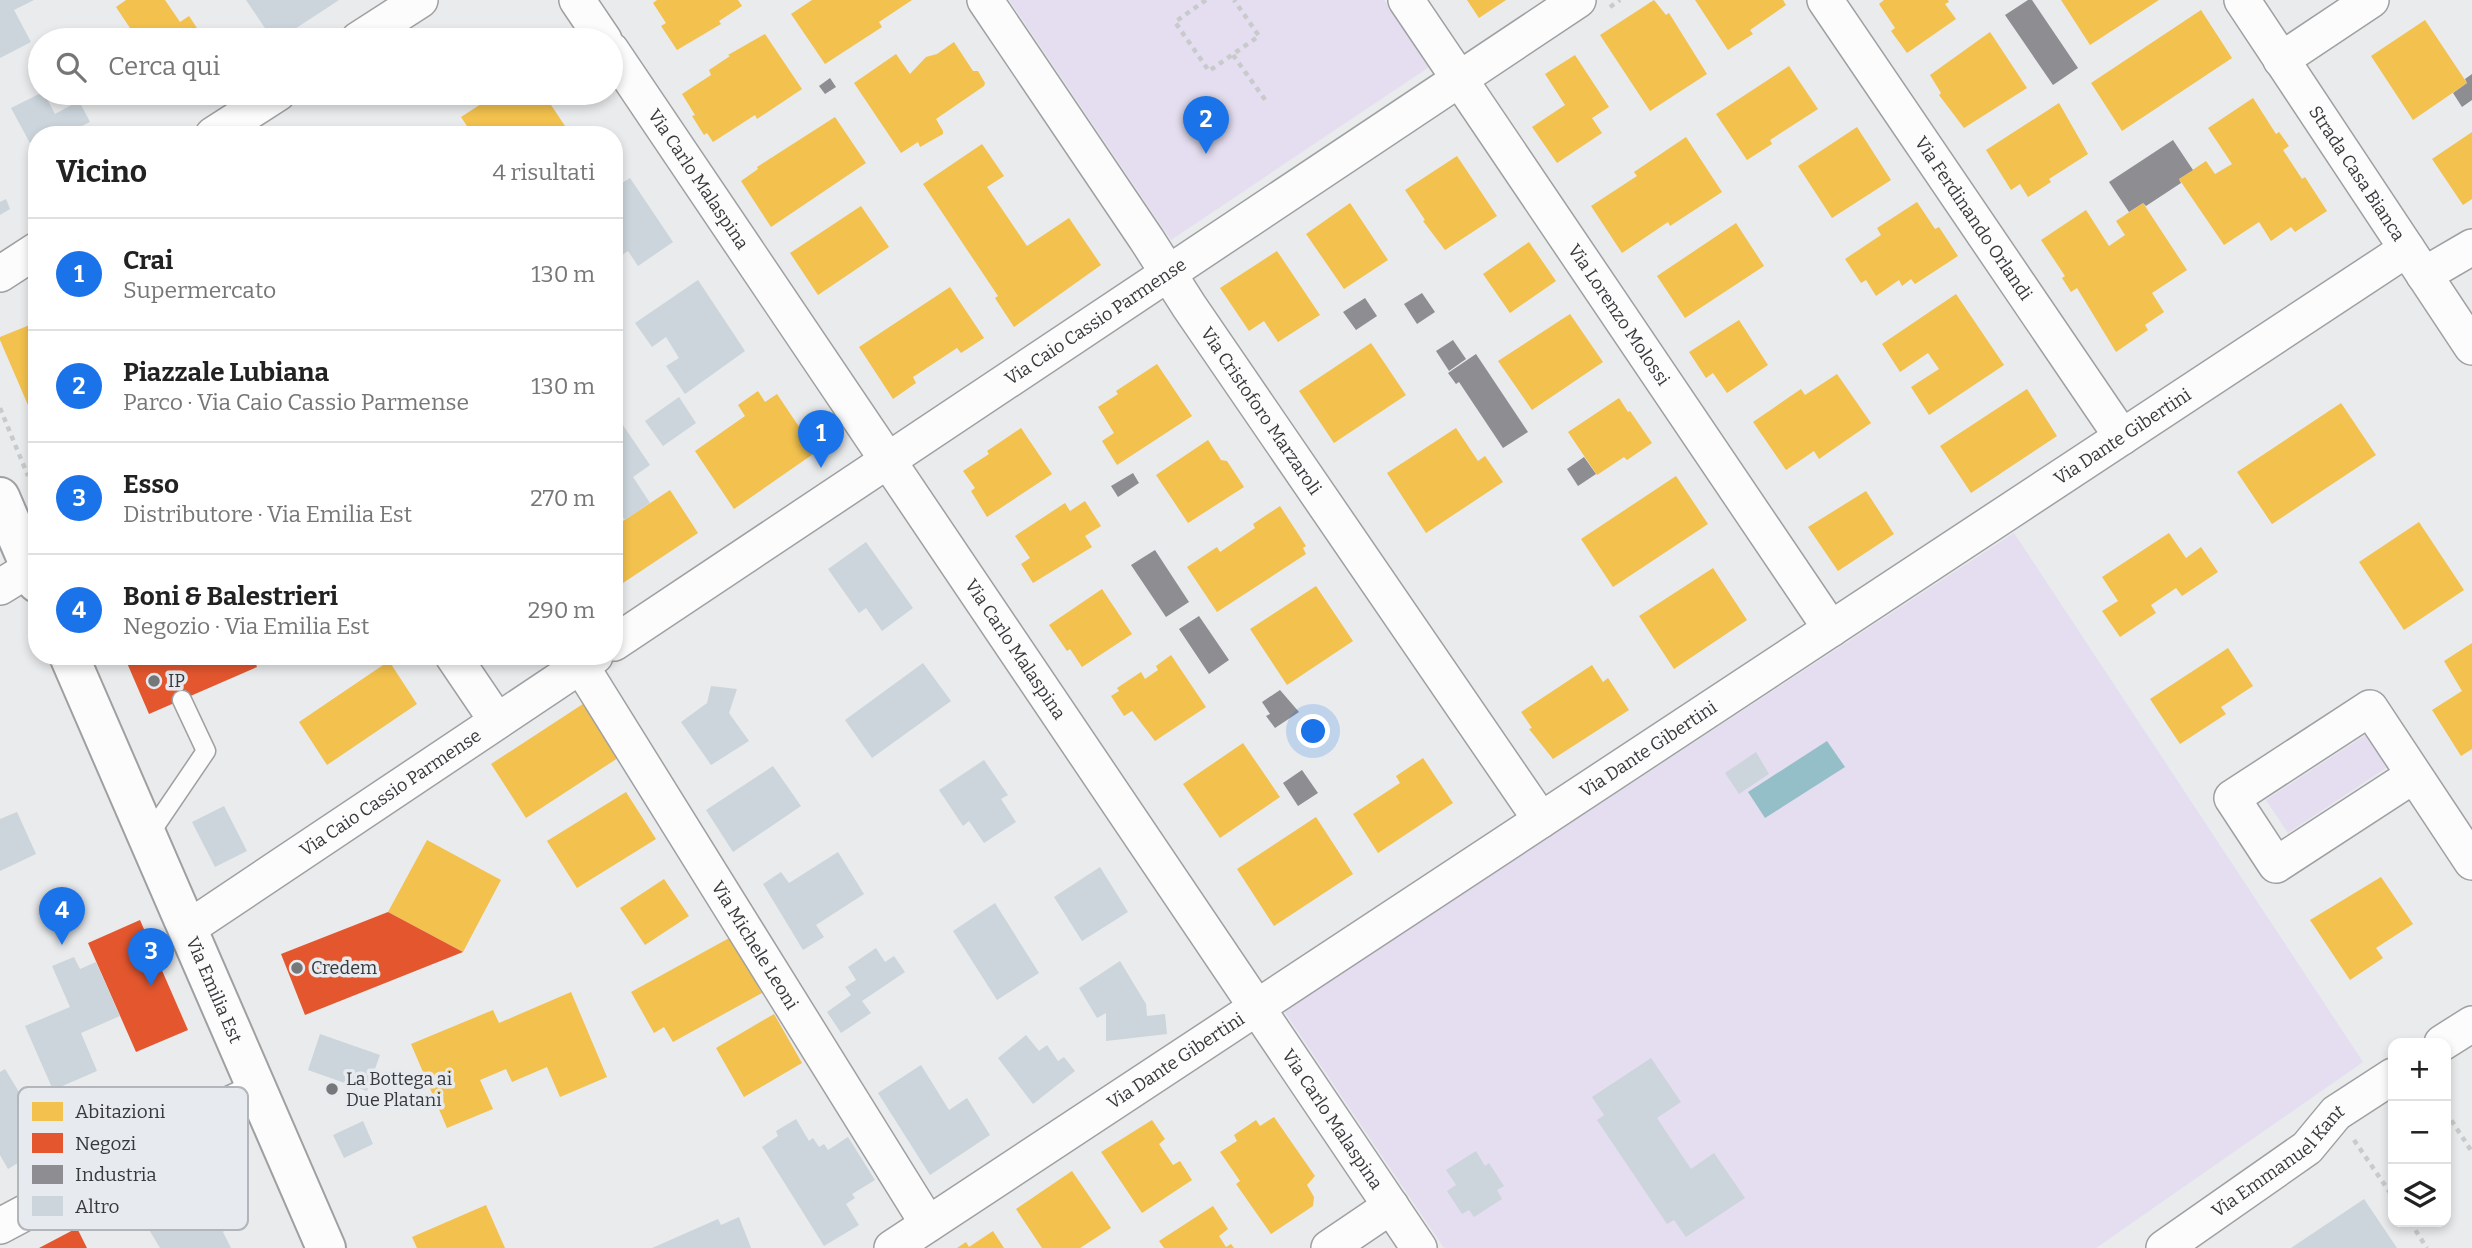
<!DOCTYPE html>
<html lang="it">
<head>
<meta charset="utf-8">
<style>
  body { margin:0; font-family:Bitter,serif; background:#f6f6f6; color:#222 }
  .controls { position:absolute; right:21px; bottom:21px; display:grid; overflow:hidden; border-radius:14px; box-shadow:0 4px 10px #0003 }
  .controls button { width:63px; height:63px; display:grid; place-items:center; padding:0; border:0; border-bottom:2px solid #e0e0e0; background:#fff; color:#222; font:35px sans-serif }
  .you { position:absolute; left:1314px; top:732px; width:24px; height:24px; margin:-18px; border:5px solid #fff; border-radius:50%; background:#1a73e8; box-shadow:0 0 0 10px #1a73e833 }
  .badge { display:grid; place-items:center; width:46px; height:46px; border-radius:50%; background:#1a73e8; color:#fff; font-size:23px; font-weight:700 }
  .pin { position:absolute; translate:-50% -58px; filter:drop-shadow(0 2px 4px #0008) }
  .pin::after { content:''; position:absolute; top:37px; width:24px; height:21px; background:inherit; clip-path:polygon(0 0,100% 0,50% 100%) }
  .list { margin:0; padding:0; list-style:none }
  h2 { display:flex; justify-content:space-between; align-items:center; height:91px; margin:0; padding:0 28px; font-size:30px }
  h2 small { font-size:23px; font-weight:400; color:#767676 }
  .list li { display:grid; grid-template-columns:46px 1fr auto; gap:21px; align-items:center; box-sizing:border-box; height:112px; padding:0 28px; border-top:2px solid #e0e0e0 }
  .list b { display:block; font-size:26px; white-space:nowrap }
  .list p { margin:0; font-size:23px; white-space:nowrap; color:#767676 }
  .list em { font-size:23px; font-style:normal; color:#767676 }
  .icon { flex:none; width:38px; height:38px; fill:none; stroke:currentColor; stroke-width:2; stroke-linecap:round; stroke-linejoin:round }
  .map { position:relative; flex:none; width:2472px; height:1248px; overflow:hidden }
  .search { position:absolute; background:#fff; box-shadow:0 4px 10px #0003; left:28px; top:28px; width:595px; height:77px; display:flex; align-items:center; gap:18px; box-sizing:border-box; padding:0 24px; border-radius:38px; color:#767676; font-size:26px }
  .panel { position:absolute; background:#fff; box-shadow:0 4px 10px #0003; left:28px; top:126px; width:595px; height:539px; border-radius:28px }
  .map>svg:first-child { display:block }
  .green { fill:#e4def0 }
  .water { fill:#94bfc8 }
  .homes { fill:#f2c14e }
  .shops { fill:#e4572e }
  .industry { fill:#8d8d92 }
  .building { fill:#cbd5db }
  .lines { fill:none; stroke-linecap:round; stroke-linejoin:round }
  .lane-casing { stroke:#9fa0a2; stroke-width:21 }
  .street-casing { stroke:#9fa0a2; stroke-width:38 }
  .secondary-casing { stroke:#9fa0a2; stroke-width:42 }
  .path { stroke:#c9cacb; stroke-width:4.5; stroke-dasharray:5 5; stroke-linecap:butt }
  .lane { stroke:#fcfcfc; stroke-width:18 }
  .street { stroke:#fcfcfc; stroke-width:35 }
  .secondary { stroke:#fcfcfc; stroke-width:38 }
  .poi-dot { fill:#757779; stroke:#e7eaef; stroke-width:2.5 }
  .labels { text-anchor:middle; stroke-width:7; stroke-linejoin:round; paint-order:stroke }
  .street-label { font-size:18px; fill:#37393b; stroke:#e7eaef }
  .poi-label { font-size:18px; fill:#37393b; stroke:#e7eaef; text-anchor:start }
  .key { fill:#e7eaef; stroke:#b2b5b9; stroke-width:2 }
  .key-label { font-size:19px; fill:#37393b }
</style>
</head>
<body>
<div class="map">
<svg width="2472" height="1248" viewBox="0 0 2472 1248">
  <rect width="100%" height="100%" fill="#e9ebed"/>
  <path class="green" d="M1009 0H1384L1429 67 1171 240Z
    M2014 533 2363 1062 2096 1248H1444L1284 1011Z
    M2367 734 2389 766 2288 833 2266 800Z"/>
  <path class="water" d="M1827 741 1845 767 1765 818 1748 792Z"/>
  <path class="homes" d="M126 0H165L180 22 189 16 205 40H138L116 7Z
    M657 0H738L742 6 719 21 721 24 677 50 661 26 666 23 653 3Z
    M812 0H912L879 22 882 27 825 64 791 14Z
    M1467 0H1506L1479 18Z
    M1654 0 1666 15 1669 13 1707 74 1650 111 1600 35Z
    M1695 0H1783L1786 5 1750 30 1753 34 1728 50Z
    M1884 0H1948L1949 2 1945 4 1956 19 1907 53 1891 31 1895 28 1879 4Z
    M2061 0H2159L2090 45Z
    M2201 10 2232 58 2122 131 2091 83Z
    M2425 20 2467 83 2413 120 2371 56Z
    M1990 32 2027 88 1964 128 1939 95 1941 93 1930 75Z
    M765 34 802 89 757 119 755 115 713 142 707 133 704 135 692 116 695 115 682 94 711 75 709 70 730 56 728 55Z
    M954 42 973 71H978L985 83 984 86 936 119 943 131V134L920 147 918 142 901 153 854 83 896 54 910 74 926 57 937 54Z
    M1575 55 1609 107 1592 118 1602 133 1557 163 1532 127 1565 105 1545 74Z
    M1789 66 1818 109 1770 140 1772 144 1747 160 1716 114Z
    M498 93H543L571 135H473L461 117Z
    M2253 98 2276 134 2279 132 2289 146 2283 150 2302 179 2305 177 2327 211 2295 232 2291 227 2271 241 2259 222 2224 245 2179 179 2206 161 2215 174 2232 164 2208 128Z
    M2059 103 2088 154 2049 179 2051 182 2028 197 2020 184 2011 190 1986 150Z
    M835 117 866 163 771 227 741 181 758 169 757 167Z
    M1857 127 1891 180 1832 218 1798 166Z
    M2472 132V199L2463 205 2432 159Z
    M1686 137 1722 192 1670 226 1668 222 1622 253 1591 206 1637 176 1634 172Z
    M982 144 1004 176 987 187 1027 246 1069 218 1101 265 1014 327 995 298 998 296 923 184Z
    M1457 156 1497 216 1445 250 1423 221 1425 220 1405 190Z
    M1917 202 1935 229 1939 227 1958 256 1915 284 1911 279 1902 286 1899 280 1876 296 1866 280 1861 283 1845 259 1881 235 1877 228Z
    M1350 203 1388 260 1344 289 1306 234Z
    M2143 203 2187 270 2152 293 2164 312 2145 325 2148 330 2116 352 2077 288 2071 292 2062 278 2065 276 2041 240 2086 210 2109 246 2125 235 2116 221Z
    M861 206 889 247 818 295 790 253Z
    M1736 223 1764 266 1685 318 1657 276Z
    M1529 242 1556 281 1510 313 1483 274Z
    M1277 251 1320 315 1278 342 1264 321 1249 331 1220 288Z
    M950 287 984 338 961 353 957 348 913 377 916 383 893 399 859 347Z
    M1956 294 2004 365 1929 415 1911 387 1939 369 1928 353 1900 372 1882 344Z
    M1570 314 1603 362 1532 410 1498 361Z
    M1739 320 1768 365 1727 393 1713 373 1706 378 1689 352Z
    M37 322V426L0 340V337Z
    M1371 343 1406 395 1334 443 1299 391Z
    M1157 364 1192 416 1117 465 1102 441 1114 433 1098 407 1118 394 1116 391Z
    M1837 374 1871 423 1819 459 1814 451 1786 470 1753 422 1801 389 1805 395Z
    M2027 389 2057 436 1971 493 1940 446Z
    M758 391 765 402 777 394 816 452 734 509 695 451 745 416 738 405Z
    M1619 398 1628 412 1630 411 1652 443 1627 460 1624 457 1597 475 1568 432Z
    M2341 403 2376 455 2272 524 2237 472Z
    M1021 428 1052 474 987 517 971 491 975 488 963 471 989 454 987 451Z
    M1456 428 1478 461 1485 456 1503 482 1426 533 1387 473Z
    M1208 440 1221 460 1227 461 1244 487 1188 523 1156 475Z
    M1676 476 1708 524 1613 587 1581 539Z
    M670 490 698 533 614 589V527Z
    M1866 491 1894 534 1838 571 1808 527Z
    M1085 501 1101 526 1085 536 1092 547 1033 583 1021 564 1030 558 1015 536 1065 503 1070 511Z
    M1280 506 1306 546 1303 548 1306 554 1217 612 1187 567 1217 547 1220 552 1255 528 1253 524Z
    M2419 522 2464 590 2404 630 2359 562Z
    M2169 533 2186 558 2201 547 2218 572 2182 596 2176 588 2151 605 2156 613 2120 637 2102 611 2118 601 2102 577Z
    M1713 568 1747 620 1674 669 1639 616Z
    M1316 586 1353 641 1287 685 1250 629Z
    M1102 589 1132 634 1082 667 1070 649 1067 651 1049 625Z
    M2472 643V749L2461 756 2432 710 2462 691 2444 661Z
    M2228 648 2253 686 2221 707 2226 714 2180 744 2150 699Z
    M1171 655 1206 707 1155 741 1132 711 1124 716 1111 696 1119 691 1117 688 1141 672 1145 679 1158 670 1156 666Z
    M389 661 417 704 327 765 299 722Z
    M1592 665 1603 682 1608 678 1629 710 1553 759 1529 729 1532 728 1521 712Z
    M589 700 624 754 526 818 491 764Z
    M1243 743 1280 797 1220 838 1183 784Z
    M1423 758 1453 803 1378 853 1353 814 1400 783 1396 776Z
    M626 792 656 839 577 888 547 841Z
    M1316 817 1353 874 1274 926 1237 869Z
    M427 840 501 880 463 952 388 912Z
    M2381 877 2413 924 2376 948 2383 958 2350 980 2310 920Z
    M664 879 689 916 645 945 620 908Z
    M731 937 762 993 673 1042 664 1027 654 1033 631 992Z
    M571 992 607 1077 560 1097 547 1067 512 1082 506 1069 480 1080 493 1109 447 1128 411 1044 493 1010 499 1023Z
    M774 1014 802 1063 744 1097 716 1048Z
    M1274 1117 1315 1176 1307 1185 1314 1197 1313 1206 1271 1234 1236 1184 1240 1181 1220 1152 1237 1141 1234 1135 1256 1120 1260 1126Z
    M1152 1120 1165 1139 1159 1144 1173 1165 1180 1161 1192 1180 1142 1213 1101 1152Z
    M1072 1171 1111 1228 1080 1248H1042L1016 1209Z
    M486 1205 505 1248H417L412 1237Z
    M1213 1206 1228 1229 1219 1236 1226 1247 1231 1244 1234 1248H1164L1159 1241Z
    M993 1231 1004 1248H957L966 1242 969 1247Z"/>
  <path class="shops" d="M124 656H253L257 667 149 714Z
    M388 912 463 952 305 1015 281 954Z
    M140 920 188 1030 136 1052 88 943Z
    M77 1228 87 1248H39Z"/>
  <path class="industry" d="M2028 0H2032L2078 68 2053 85 2005 15Z
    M2472 74V100L2462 107 2453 93 2467 83 2465 79Z
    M830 78 836 87 825 94 819 86Z
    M2173 140 2193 170 2179 179 2181 183 2146 206 2143 203 2129 212 2109 182Z
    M1422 293 1435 312 1417 324 1404 304Z
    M1365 298 1377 316 1356 330 1343 312Z
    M1453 340 1466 359 1449 371 1436 351Z
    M1476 354 1528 432 1503 448 1459 382 1456 384 1448 373Z
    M1584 457 1596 474 1578 486 1567 469Z
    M1133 473 1139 483 1118 497 1111 486Z
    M1155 550 1189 602 1166 617 1131 565Z
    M1199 616 1229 660 1209 674 1179 629Z
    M1280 690 1299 712 1275 728 1266 716 1270 714 1262 702Z
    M1302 770 1318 793 1298 806 1283 783Z"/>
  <path class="building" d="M0 0H34L14 10 31 42 0 58Z
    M246 0H339L278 40H273Z
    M41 93H44L55 114 79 101 90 122 80 127 84 135H37V156L11 108Z
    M630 178 673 242 638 266 628 251 614 260V188Z
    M6 199 10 209 0 215V202Z
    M698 280 745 351 685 394 666 366 679 358 666 337 652 347 635 323Z
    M614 392 623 405 614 411Z
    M679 397 696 423 663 446 645 421Z
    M614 412 650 465 633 477 650 503 625 520 614 504Z
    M866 542 913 608 882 631 866 608 859 613 828 569Z
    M923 663 951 701 872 758 845 720Z
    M711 686 737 689 729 713 749 741 711 765 681 722 707 703Z
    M1756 752 1769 774 1739 794 1725 773Z
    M984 760 1008 795 1001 799 1016 822 984 843 969 821 963 826 939 790Z
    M773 766 801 806 733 852 706 810Z
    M224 806 247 851 215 867 192 822Z
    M17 812 36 854 0 871V819Z
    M838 852 864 894 816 925 824 937 803 950 763 884 781 872 789 883Z
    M1100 867 1128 912 1082 941 1054 897Z
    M995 903 1039 973 997 1000 953 931Z
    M876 948 885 962 894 956 905 972 862 1001 871 1013 841 1033 827 1012 851 995 845 987 856 980 848 967Z
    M74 957 80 969 96 962 120 1016 81 1033 97 1071 53 1090 25 1026 70 1007 52 966Z
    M1120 961 1146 1004 1147 1016 1165 1014 1167 1034 1106 1041V1013L1097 1018 1079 988Z
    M320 1034 380 1055 367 1091 308 1070Z
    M1026 1035 1039 1051 1047 1045 1058 1061 1064 1057 1075 1071 1033 1104 998 1058Z
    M1651 1058 1681 1102 1657 1118 1691 1169 1714 1153 1745 1198 1686 1237 1674 1220 1667 1224 1597 1120 1604 1115 1592 1097Z
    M921 1065 949 1110 967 1098 990 1135 930 1175 878 1093Z
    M5 1069 50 1143 8 1169 0 1155V1072Z
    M796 1119 809 1141 813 1138 819 1147 824 1144 828 1150 848 1137 875 1180 852 1194 855 1198 846 1204 859 1225 824 1246 762 1147 778 1136 776 1131Z
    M363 1121 373 1144 344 1158 333 1135Z
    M1476 1151 1485 1166 1489 1163 1504 1186 1497 1190 1502 1199 1474 1217 1469 1210 1462 1214 1447 1191 1456 1185 1446 1170Z
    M216 1191 233 1222 223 1232 231 1248H160L148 1228Z
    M2364 1199 2397 1248H2291Z
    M739 1217 751 1248H652L718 1219 721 1225Z"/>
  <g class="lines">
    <g class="lane-casing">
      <path id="lane" d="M147 838 206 751 182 700"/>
    </g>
    <g class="street-casing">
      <g id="street">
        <path d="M577 0 604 40"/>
        <path id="s1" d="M985 0 1147 240 1189 306 1541 820"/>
        <path id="s2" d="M1406 0 1831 629"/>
        <path id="s3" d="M1825 0 2122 437"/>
        <path id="s4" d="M2242 0 2472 347"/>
        <path d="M358 40 420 0"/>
        <path id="s5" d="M611 50 1419 1248"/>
        <path d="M2281 60 2371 0"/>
        <path d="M213 135 278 93"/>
        <path d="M0 274 37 250"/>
        <path d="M2424 275 2472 247"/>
        <path d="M0 587 31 568"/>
        <path id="s6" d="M614 643 1578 0"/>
        <path d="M453 656 497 721"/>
        <path id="s7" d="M581 666 928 1224"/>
        <path d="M2414 775 2276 865 2232 798 2370 708 2472 862"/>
        <path id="s8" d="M187 929 595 656"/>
        <path d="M2442 1043 2472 1024"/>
        <path d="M0 1226 226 1106 258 1091"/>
        <path id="s9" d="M892 1248 2407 249"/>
        <path d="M1329 1248 1391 1206"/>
        <path id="s10" d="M2164 1248 2307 1148 2336 1113 2393 1076"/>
      </g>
    </g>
    <g class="secondary-casing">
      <g id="secondary">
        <path d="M0 497 37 583"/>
        <path id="s11" d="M69 656 326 1248"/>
      </g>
    </g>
    <path class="path" d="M1206 0 1175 22 1209 71 1259 36 1234 0
      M1610 7 1620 0
      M1233 55 1266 101
      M0 408 28 476
      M2446 1112 2472 1152
      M2354 1140 2393 1197
      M2410 1222 2427 1248"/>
    <use href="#lane" class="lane"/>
    <use href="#street" class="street"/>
    <use href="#secondary" class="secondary"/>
  </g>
  <g class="poi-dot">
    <circle cx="154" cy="681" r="7"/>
    <circle cx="297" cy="968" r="7"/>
    <circle cx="332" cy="1089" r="7"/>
  </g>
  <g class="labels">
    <g class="street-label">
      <text dy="6" stroke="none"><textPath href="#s4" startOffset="208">Strada Casa Bianca</textPath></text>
      <text dy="6" stroke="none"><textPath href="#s5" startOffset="156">Via Carlo Malaspina</textPath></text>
      <text dy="6" stroke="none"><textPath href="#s3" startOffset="264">Via Ferdinando Orlandi</textPath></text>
      <text dy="6" stroke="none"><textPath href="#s2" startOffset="380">Via Lorenzo Molossi</textPath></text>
      <text dy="6" stroke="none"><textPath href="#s6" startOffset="579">Via Caio Cassio Parmense</textPath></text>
      <text dy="6" stroke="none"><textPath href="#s1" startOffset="495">Via Cristoforo Marzaroli</textPath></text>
      <text dy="6" stroke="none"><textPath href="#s9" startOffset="1474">Via Dante Gibertini</textPath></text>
      <text dy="6" stroke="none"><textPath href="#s5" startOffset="723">Via Carlo Malaspina</textPath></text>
      <text dy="6" stroke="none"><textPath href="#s9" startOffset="906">Via Dante Gibertini</textPath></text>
      <text dy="6" stroke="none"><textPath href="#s8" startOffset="245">Via Caio Cassio Parmense</textPath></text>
      <text dy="6" stroke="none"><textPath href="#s7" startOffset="329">Via Michele Leoni</textPath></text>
      <text dy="6" stroke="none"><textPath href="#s11" startOffset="364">Via Emilia Est</textPath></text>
      <text dy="6" stroke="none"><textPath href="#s9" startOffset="340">Via Dante Gibertini</textPath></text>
      <text dy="6" stroke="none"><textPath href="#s5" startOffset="1290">Via Carlo Malaspina</textPath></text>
      <text dy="6" stroke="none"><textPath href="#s10" startOffset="144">Via Emmanuel Kant</textPath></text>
    </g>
    <g class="poi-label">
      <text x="168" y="687">IP</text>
      <text x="311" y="974">Credem</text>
      <text x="346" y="1085">La Bottega ai<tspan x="346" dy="21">Due Platani</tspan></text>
    </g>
  </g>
  <rect x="18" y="1087" width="230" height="143" rx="10" class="key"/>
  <rect x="32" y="1102" width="31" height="19" fill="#f2c14e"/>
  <rect x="32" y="1133" width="31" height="20" fill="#e4572e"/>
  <rect x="32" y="1165" width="31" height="19" fill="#8d8d92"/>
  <rect x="32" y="1196" width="31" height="20" fill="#cbd5db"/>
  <g class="key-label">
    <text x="75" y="1118">Abitazioni</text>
    <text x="75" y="1150">Negozi</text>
    <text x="75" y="1181">Industria</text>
    <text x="75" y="1213">Altro</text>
  </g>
</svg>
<div class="controls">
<button>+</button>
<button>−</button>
<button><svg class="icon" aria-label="layers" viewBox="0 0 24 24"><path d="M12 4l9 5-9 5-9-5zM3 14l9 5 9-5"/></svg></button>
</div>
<div class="you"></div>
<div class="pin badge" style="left:821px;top:468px">1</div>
<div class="pin badge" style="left:1206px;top:154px">2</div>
<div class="pin badge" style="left:151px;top:986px">3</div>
<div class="pin badge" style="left:62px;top:945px">4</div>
<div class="search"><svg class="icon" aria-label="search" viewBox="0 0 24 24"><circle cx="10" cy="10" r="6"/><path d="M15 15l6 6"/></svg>Cerca qui</div>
<section class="panel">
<h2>Vicino<small>4 risultati</small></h2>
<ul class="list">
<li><span class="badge">1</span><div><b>Crai</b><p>Supermercato</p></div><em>130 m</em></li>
<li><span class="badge">2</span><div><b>Piazzale Lubiana</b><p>Parco · Via Caio Cassio Parmense</p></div><em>130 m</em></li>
<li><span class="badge">3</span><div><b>Esso</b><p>Distributore · Via Emilia Est</p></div><em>270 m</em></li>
<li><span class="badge">4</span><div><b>Boni &amp; Balestrieri</b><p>Negozio · Via Emilia Est</p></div><em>290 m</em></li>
</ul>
</section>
</div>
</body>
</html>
